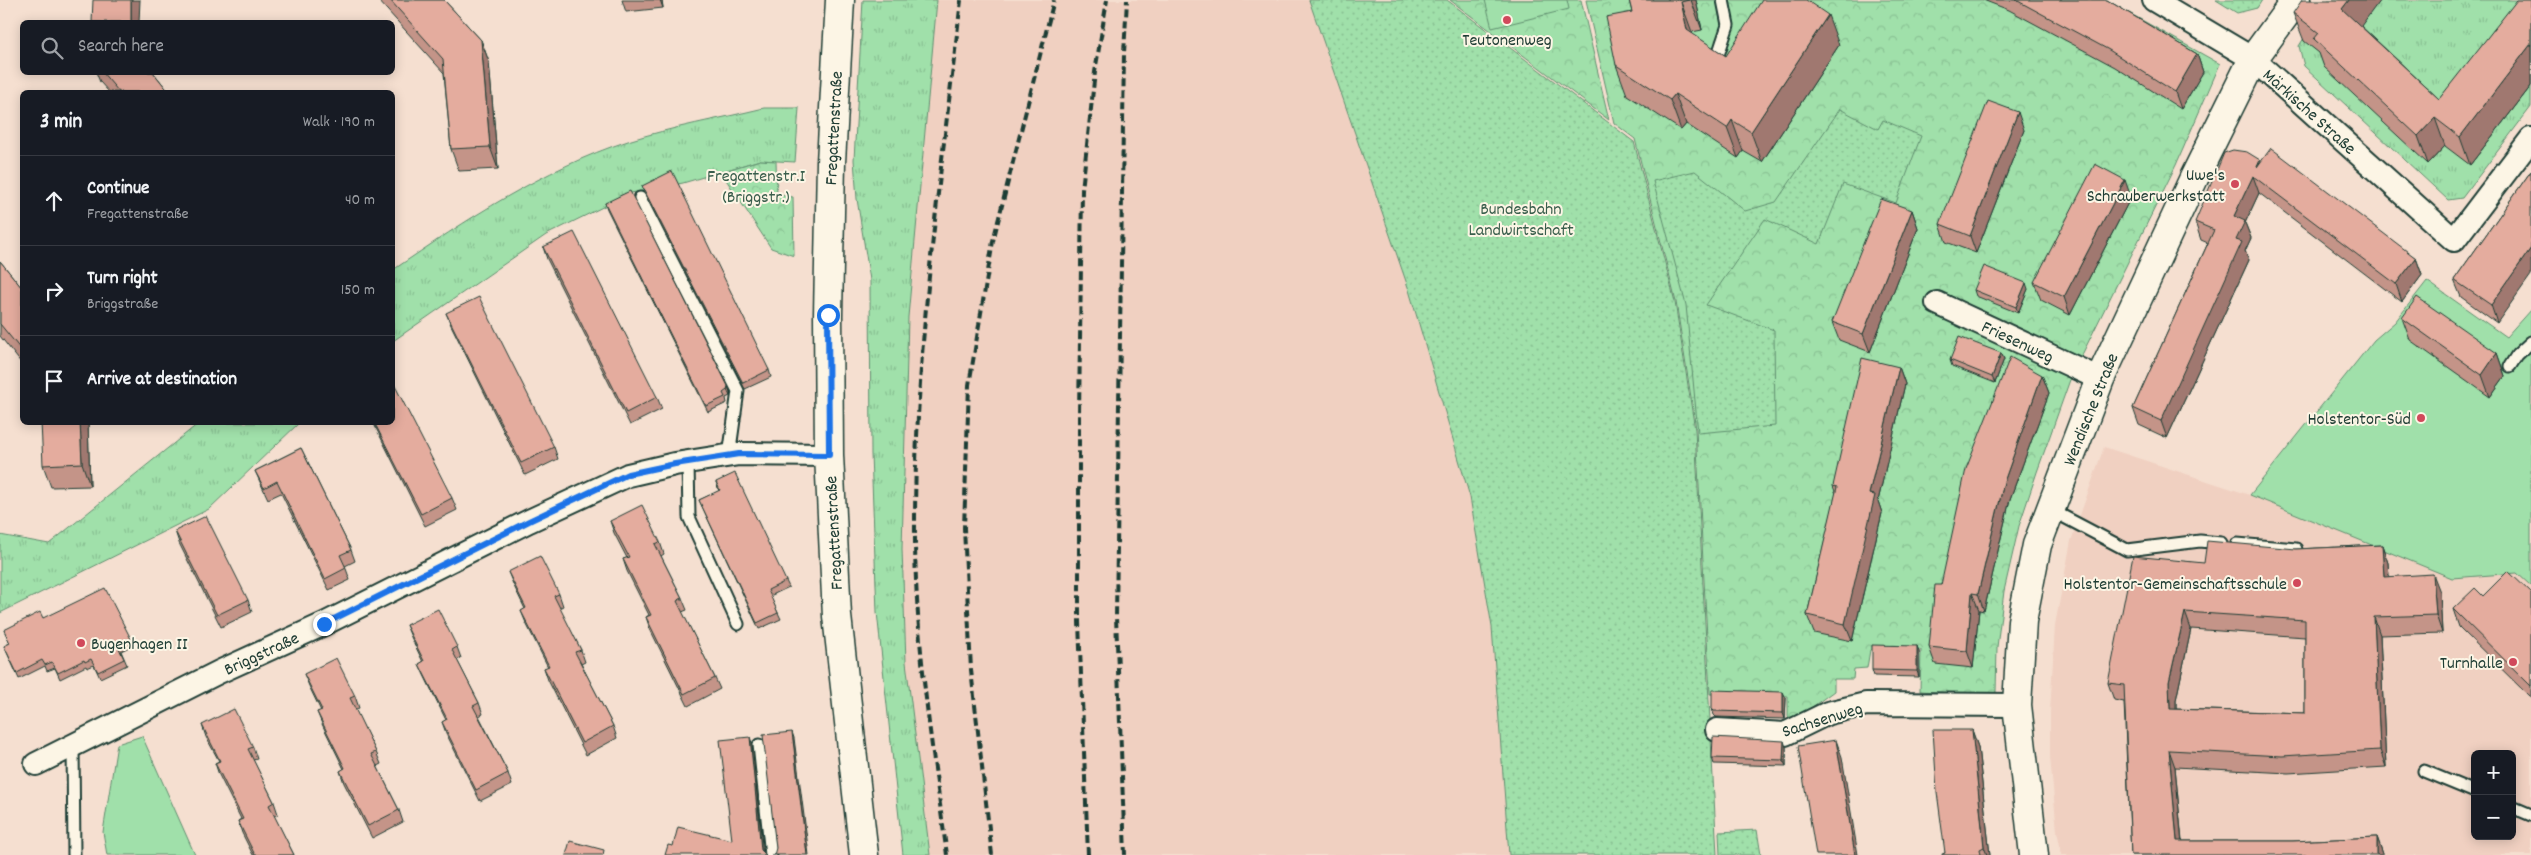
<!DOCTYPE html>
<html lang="en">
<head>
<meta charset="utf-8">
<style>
  body { margin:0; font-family:Dekko,sans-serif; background:#242831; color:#f1f3f6 }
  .controls { position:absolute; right:15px; bottom:15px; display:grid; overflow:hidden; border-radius:8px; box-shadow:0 2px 12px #0003 }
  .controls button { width:45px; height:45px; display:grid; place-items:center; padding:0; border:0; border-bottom:1px solid #363941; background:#171b24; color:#f1f3f6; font:25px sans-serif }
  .stop { position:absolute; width:15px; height:15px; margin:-11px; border:4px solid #1a73e8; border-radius:50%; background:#fff }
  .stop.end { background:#1a73e8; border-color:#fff; box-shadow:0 1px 5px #0008 }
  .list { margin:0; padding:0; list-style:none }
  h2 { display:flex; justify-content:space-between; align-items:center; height:65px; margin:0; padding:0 20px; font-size:21px }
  h2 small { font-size:16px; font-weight:400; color:#9ea1a6 }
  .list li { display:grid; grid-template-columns:32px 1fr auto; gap:15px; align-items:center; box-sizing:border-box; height:90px; padding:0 20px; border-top:1px solid #363941 }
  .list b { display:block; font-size:19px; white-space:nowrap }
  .list p { margin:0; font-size:16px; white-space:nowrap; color:#9ea1a6 }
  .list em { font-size:16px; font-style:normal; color:#9ea1a6 }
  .icon { flex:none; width:28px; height:28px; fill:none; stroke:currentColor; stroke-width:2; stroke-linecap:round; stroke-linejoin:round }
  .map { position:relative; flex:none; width:2531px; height:855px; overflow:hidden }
  .search { position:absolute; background:#171b24; box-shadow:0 2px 12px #0003; left:20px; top:20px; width:375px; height:55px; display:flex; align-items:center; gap:12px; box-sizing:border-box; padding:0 18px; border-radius:8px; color:#9ea1a6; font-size:19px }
  .panel { position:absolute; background:#171b24; box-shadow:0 2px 12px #0003; left:20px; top:90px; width:375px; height:335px; border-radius:8px }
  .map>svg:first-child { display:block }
  .built { fill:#f0d0c1; fill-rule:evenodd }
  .grass { fill:url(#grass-tufts); stroke:#608e6f }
  .park { fill:url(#park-crowns); stroke:#608e6f }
  .garden { fill:url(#garden-dots); stroke:#608e6f }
  .pitch { fill:#a0e0aa; stroke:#608e6f }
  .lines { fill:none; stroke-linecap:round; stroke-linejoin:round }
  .lane-casing { stroke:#1f3d34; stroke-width:15 }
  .street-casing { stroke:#1f3d34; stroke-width:26 }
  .secondary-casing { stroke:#1f3d34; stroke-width:31 }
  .lane { stroke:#fcf5e5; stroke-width:11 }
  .street { stroke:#fcf5e5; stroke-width:22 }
  .secondary { stroke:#fcf5e5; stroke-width:28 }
  .rail { stroke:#1f3d34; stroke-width:4; stroke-dasharray:8 4; stroke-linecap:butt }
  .wall { fill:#c49488; stroke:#1f3d34; fill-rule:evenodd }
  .shaded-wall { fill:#a0786f; stroke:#1f3d34 }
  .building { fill:#e4ac9e; stroke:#1f3d34; fill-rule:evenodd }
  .route { stroke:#1a73e8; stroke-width:6 }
  .poi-dot { fill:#d1495b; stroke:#fcf5e5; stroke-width:2 }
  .labels { text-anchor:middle; stroke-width:4; stroke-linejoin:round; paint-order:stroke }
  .poi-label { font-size:18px; fill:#1f3d34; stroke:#fcf5e5; text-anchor:end }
  .street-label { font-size:18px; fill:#1f3d34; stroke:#fcf5e5 }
  .park-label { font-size:18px; fill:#395e4c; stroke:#fcf5e5 }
</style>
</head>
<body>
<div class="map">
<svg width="2531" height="855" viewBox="0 0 2531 855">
  <defs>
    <pattern id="grass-tufts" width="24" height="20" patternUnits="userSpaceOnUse" patternTransform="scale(1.25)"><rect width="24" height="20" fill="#a0e0aa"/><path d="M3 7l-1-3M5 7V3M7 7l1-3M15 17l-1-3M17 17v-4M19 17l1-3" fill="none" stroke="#89c193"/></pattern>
    <pattern id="park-crowns" width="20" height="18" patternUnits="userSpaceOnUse" patternTransform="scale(1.25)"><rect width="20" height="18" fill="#a0e0aa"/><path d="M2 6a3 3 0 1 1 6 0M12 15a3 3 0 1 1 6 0" fill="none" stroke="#89c193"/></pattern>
    <pattern id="garden-dots" width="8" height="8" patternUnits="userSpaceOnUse" patternTransform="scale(1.25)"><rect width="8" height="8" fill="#a0e0aa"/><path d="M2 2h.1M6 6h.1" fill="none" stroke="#89c193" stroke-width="1.8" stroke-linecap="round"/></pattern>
  </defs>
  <rect width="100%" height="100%" fill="#f5dfd0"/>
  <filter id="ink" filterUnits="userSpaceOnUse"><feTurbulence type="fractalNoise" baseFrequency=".02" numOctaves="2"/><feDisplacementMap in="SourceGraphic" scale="10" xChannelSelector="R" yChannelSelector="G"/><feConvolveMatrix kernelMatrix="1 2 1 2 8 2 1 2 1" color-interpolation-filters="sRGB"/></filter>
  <g filter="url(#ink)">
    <path class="built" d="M937 0H1309L1409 290 1470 497 1492 627 1509 855H930L906 662 902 549 908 317Z
      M2427 281 2506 337 2531 309V855H2062L2057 831 2050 757V712L2055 625 2071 541 2104 447 2250 495 2374 340 2395 322ZM2475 754H2512V836H2475Z"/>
    <path class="grass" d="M863 0H937L908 317 902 549 906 662 930 855H903L877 612 871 454 870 280 857 199 854 160Z
      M2328 0H2531V107L2462 198 2448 200 2304 66 2299 46Z
      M764 108H799L795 162 760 160 683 183 631 193 546 235 393 341V270C466 220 543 169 628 141 672 127 719 119 764 108Z
      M199 423H299L209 509 0 613V535L49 544Z"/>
    <path class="park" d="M1450 0H1581L1609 120Z
      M1586 0H2106L2220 64 2176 165 2071 377 2037 472 2019 526 2004 591 1997 647 1996 692 1990 695 1920 691 1921 650H1870L1867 668 1854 669 1853 679H1834V691L1797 718 1788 717V696L1710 694 1696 429 1676 302 1635 139 1614 123Z
      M760 160 776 161 777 195 793 197 794 256 771 248 721 172Z"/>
    <path class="garden" d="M1309 0H1447L1634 142 1675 302 1695 430 1717 855H1509L1492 627 1470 497 1409 290Z
      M2216 0H2262L2257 8 2237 13Z
      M1840 109 1878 129 1883 120 1921 136 1896 203 1843 184 1819 244 1765 219 1706 305 1774 330 1775 426 1698 433 1686 305 1653 181 1695 171 1745 211 1776 202Z
      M1757 830 1761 855H1720L1719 832Z"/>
    <path class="pitch" d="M1485 0H1567L1569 9 1492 28Z
      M2427 281 2506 337 2531 309V586L2517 573 2452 578 2250 495 2374 340 2395 322Z
      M142 736 195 855H107L103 832 117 744Z"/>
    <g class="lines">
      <g class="lane-casing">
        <path id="lane" d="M1719 52 1728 25 1723 0
          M640 198 738 391 729 456
          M2510 366 2517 355 2531 342
          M688 462 689 517 738 624
          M2051 510 2127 550 2200 541 2221 543
          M2237 544 2296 549
          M73 745 74 855
          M759 745 771 855
          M2424 771 2475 792
          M2512 807 2531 815"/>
      </g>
      <g class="street-casing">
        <path id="street" d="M2154 0 2253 59 2454 240 2531 139
          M1937 303 2100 379
          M1717 730 1785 734 1828 713 1866 704 2017 705
          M36 764 219 672 324 624 529 521 628 475 675 464 739 454 829 455"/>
      </g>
      <g class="secondary-casing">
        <path id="secondary" d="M840 0 831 162 828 315 829 455 837 616 864 855
          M2034 855 2017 705 2022 621 2037 545 2100 379 2194 178 2253 59 2296 0"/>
      </g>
      <use href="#lane" class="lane"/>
      <use href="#street" class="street"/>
      <use href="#secondary" class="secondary"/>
      <path class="rail" d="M947 855C932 745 914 635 915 524 915 349 941 174 961 0
        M992 855 971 670 964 528 969 385 993 241 1054 0
        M1088 855 1079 622V414L1082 190 1095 72 1107 0
        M1125 855 1116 617 1124 53 1127 0"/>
    </g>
    <path class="wall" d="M378 0H444L481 40 489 62 498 169 459 171 451 149 444 73Z
      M622 0H662L663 8 626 12Z
      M1629 0H1696L1702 30 1692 32V34L1726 56 1839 45 1762 162 1743 151 1738 158 1686 124 1681 130 1627 95 1616 65 1632 12Z
      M1983 0H2107L2197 54 2203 72 2181 109 2115 67 2009 10Z
      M2531 0V86L2470 165 2445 146 2428 164 2324 67 2319 53 2304 41 2293 13 2361 26 2439 99Z
      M96 72H153L169 92H109L100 82Z
      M2024 130 1976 253 1946 242 1940 224Z
      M2260 160 2261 162 2416 258 2422 275 2402 302 2259 193 2245 223 2251 238 2245 251 2249 260 2167 438 2139 425 2133 408 2208 243 2201 240 2195 222Z
      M2531 171 2497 323 2461 297 2454 280Z
      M642 186 769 370 771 377 745 389 644 192Z
      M2131 197 2070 315 2041 300 2034 282Z
      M605 203 730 392V396L726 398 727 403 708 412 607 209Z
      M1912 210 1918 228 1870 352 1839 340 1832 322Z
      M543 247 657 397 662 409 630 425 547 259Z
      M0 261 22 288V364L0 336Z
      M2028 289 2018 313 1976 296 1974 290Z
      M446 313 554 447 558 459 525 475 451 325Z
      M2402 318 2497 353 2505 376 2490 397 2410 340Z
      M2001 353 2004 359 1995 383 1952 366 1950 360Z
      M1899 367 1905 384 1878 501 1882 513 1852 641 1814 633 1807 615 1836 494 1833 486Z
      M2042 375 2049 393 2010 499 1984 611 1979 610 1973 668 1935 664 1929 647 1941 585Z
      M88 422 90 486 51 487 43 465Z
      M373 422H392L452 498 457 510 425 526Z
      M301 448 351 550 355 561 345 566 350 580 329 590 281 493 268 499 260 482 255 471Z
      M716 482 786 581 789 587 770 596 781 619 759 629 699 500 719 491Z
      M610 521 660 542 664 554 661 556 682 598 687 610 682 612 715 678 720 689 688 706 650 629 646 617 649 615 627 571 623 559 627 558 614 533Z
      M175 531 248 600 252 612 221 627 179 543Z
      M2382 545 2388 563 2389 576 2440 592 2442 633 2380 635 2386 767 2288 773 2175 767 2182 841H2293L2377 837 2383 854 2131 855 2124 702 2114 700 2108 683 2204 563 2296 549ZM2191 629 2305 637V713L2176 709V700Z
      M508 572 559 594 563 606 559 608 581 650 585 662 581 664 613 726 617 738 586 755 548 680 544 668 548 667 526 623 521 611 525 609 513 584Z
      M2531 593V698L2459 627 2453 609 2483 596Z
      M43 618 131 639 133 645 121 651 127 665 100 678 94 665 87 668 86 666 60 679 55 668 47 671 45 666 19 679 4 646 10 643 4 630Z
      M406 625 457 647 461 658 457 660 479 703 483 714 479 716 508 773 512 785 480 801 446 733 442 722 446 720 424 675 419 664 423 662 411 637Z
      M1917 646 1919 652V677L1874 676 1872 670Z
      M304 674 355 696 359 708 355 710 376 752 381 764 377 766 399 810 403 822 372 838 344 783 340 771 344 769 322 724 317 712 321 711 309 686Z
      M1786 698 1785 719 1716 717 1714 715 1712 709Z
      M202 725 253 747 257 759 253 760 274 802 278 814 274 816 294 855H253L242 833 238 821 241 819 219 775 215 763 219 761 206 737Z
      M1972 730 1978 747 1990 855H1942L1945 853Z
      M1786 747V766L1714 764 1712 758Z"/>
    <path class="shaded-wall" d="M131 0H140L139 22H131Z
      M660 0H662L663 8Z
      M1691 0H1696L1702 30Z
      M2349 0H2380L2353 37 2342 9Z
      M1681 2 1692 32 1698 61 1687 30Z
      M1828 15 1839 45 1762 162 1751 132Z
      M481 40 489 62 498 169 490 147Z
      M2531 44V86L2470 165 2460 137Z
      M2197 54 2203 72 2181 109 2175 92Z
      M1675 94 1686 124 1681 130 1670 100Z
      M2018 112 2024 130 1976 253 1970 236Z
      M2435 118 2445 146 2428 164 2418 136Z
      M1732 120 1743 151 1738 158 1727 128Z
      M2253 176 2259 193 2245 223 2251 238 2245 251 2249 260 2167 438 2161 421 2236 240 2234 216Z
      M2125 180 2131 197 2070 315 2064 297Z
      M1912 210 1918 228 1870 352 1863 334Z
      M2531 248V275L2497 323 2491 305Z
      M2416 258 2422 275 2402 302 2396 284Z
      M2026 283 2028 289 2018 313 2016 307Z
      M2001 353 2004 359 1995 383 1992 377Z
      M2497 353 2505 376 2490 397 2482 375Z
      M1899 367 1905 384 1878 501 1882 513 1852 641 1845 624 1869 494Z
      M2042 375 2049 393 2010 499 1984 611 1978 594 2004 482Z
      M728 386 730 392V396L727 390Z
      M80 422H88L90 486 82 463Z
      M2382 545 2388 563 2390 594 2384 577Z
      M2433 574 2440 592 2442 633 2436 615Z
      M1972 593 1979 610 1973 668 1967 651Z
      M2185 612 2191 629 2176 700V726L2170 709 2169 682Z
      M2374 617 2380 635 2386 767 2380 750Z
      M1917 646 1919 652V677L1917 671Z
      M1783 692 1786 698 1785 719 1783 713Z
      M1972 730 1978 747 1990 855H1987L1984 847Z
      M792 732 794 738 809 855H807Z
      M750 737 752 743 763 855 761 850Z
      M1836 740 1842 757 1858 855H1855Z
      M1784 741 1786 747V766L1783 760Z
      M2169 750 2175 767 2183 855 2177 841Z
      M2377 837 2383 854V855H2377Z"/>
    <path class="building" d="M93 0H131V22H92Z
      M390 0H444L481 40 490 147 451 149 443 59Z
      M1629 0H1689L1681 2 1687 30 1726 56 1762 0H1806L1828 15 1751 132 1732 120 1727 128 1675 94 1670 100 1616 65 1606 17 1632 12Z
      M2016 0H2107L2197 54 2175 92 2109 50Z
      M2302 0H2349L2342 9 2439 99 2517 0H2531V44L2460 137 2435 118 2418 136 2314 39 2319 33 2293 13Z
      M102 72H153L169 92H119Z
      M1988 101 2018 112 1970 236 1940 224Z
      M2271 148 2416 258 2396 284 2253 176 2234 216 2245 221 2236 240 2242 242 2161 421 2133 408 2214 230 2195 222 2224 153 2233 150 2247 152 2260 160 2257 167Z
      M2095 164 2125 180 2064 297 2034 282Z
      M672 171 769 370 743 383 642 186Z
      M2531 171V248L2491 305 2454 280Z
      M630 191 728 386 727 390 723 393 725 397 706 406 605 203Z
      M1881 199 1912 210 1863 334 1832 322Z
      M574 232 657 397 626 413 543 247Z
      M0 261 22 288V351L0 324Z
      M1984 266 2026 283 2016 307 1974 290Z
      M479 297 554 447 521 463 446 313Z
      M2417 297 2497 353 2482 375 2402 318Z
      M1959 337 2001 353 1992 377 1950 360Z
      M2010 357 2042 375 2004 482 1978 594 1972 593 1967 651 1929 647 1935 585H1941L1966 469Z
      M1862 358 1899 367 1869 494 1875 495 1845 624 1807 615 1837 487 1833 486Z
      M392 380 452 498 421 514 374 422H392Z
      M41 422H80L82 463 43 465Z
      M301 448 351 550 340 555 346 568 325 579 277 481 264 488 255 471Z
      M735 473 786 581 768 590 778 613 757 623 699 500 720 490 716 482Z
      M642 505 660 542 655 544 682 598 677 601 715 678 684 694 646 617 651 615 623 559 629 557 610 521Z
      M206 516 248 600 217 615 175 531Z
      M2207 541 2296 549 2382 545 2384 577 2433 574 2436 615 2374 617 2380 750 2282 756 2169 750 2177 841H2293L2377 837V855H2131L2124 685 2108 683 2133 556 2204 563ZM2185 612 2305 620V713L2170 709 2169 682Z
      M540 556 559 594 554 596 581 650 575 652 613 726 582 743 544 668 549 666 521 611 526 608 508 572Z
      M2508 571 2531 593V686L2453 609 2475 588 2483 596Z
      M105 588 131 639 118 646 124 659 98 672 91 659 85 662 84 660 58 673 52 662 45 665 42 660 17 673 4 646 10 643 4 630 40 612 43 618Z
      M438 609 457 647 452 650 479 703 473 706 508 773 476 790 442 722 447 719 419 664 424 661 406 625Z
      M1872 645 1917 646V671L1872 670Z
      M336 658 355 696 350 698 376 752 371 754 399 810 368 826 340 771 345 768 317 712 322 710 304 674Z
      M1712 690 1783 692V713L1714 711 1712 709Z
      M234 709 253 747 248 749 274 802 269 805 294 855H255L238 821 243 819 215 763 220 761 202 725Z
      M1933 730H1972L1984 847 1980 849 1981 855H1942V854L1945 853 1937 792Z
      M792 732 807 855H771H774L776 848 763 735Z
      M750 737 761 850 766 855H665L668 845 673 846 678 827 732 840 720 740Z
      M1713 737 1784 741 1783 760 1712 758Z
      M1836 740 1855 855H1816L1798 746Z
      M570 841 604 850 603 855H566Z"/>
  </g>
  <g class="lines" filter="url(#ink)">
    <path class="route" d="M324 624 529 521 628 474 675 464 739 454 829 455 828 315"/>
  </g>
  <g class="poi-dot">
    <circle cx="1507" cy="20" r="5"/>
    <circle cx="2235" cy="184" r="5"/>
    <circle cx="2421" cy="418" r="5"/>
    <circle cx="2297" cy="583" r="5"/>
    <circle cx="81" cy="643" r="5"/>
    <circle cx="2513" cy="662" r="5"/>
  </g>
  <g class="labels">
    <g class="poi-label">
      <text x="1507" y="45" text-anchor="middle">Teutonenweg</text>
      <text x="2225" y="180">Uwe's<tspan x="2225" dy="21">Schrauberwerkstatt</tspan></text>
      <text x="2411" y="424">Holstentor-Süd</text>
      <text x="2287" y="589">Holstentor-Gemeinschaftsschule</text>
      <text x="91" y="649" text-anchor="start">Bugenhagen II</text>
      <text x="2503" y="668">Turnhalle</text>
    </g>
    <g class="street-label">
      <text transform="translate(2310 111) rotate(42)" y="6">Märkische Straße</text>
      <text transform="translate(833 128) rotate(-87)" y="6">Fregattenstraße</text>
      <text transform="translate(2018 341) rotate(25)" y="6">Friesenweg</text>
      <text transform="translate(2090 409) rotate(-68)" y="6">Wendische Straße</text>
      <text transform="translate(833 533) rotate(-93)" y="6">Fregattenstraße</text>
      <text transform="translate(261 653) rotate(-25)" y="6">Briggstraße</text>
      <text transform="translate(1822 719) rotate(-17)" y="6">Sachsenweg</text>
    </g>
    <g class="park-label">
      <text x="756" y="181">Fregattenstr.I<tspan x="756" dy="21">(Briggstr.)</tspan></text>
      <text x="1521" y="214">Bundesbahn<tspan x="1521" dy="21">Landwirtschaft</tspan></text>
    </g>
  </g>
</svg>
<div class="controls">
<button>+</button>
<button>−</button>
</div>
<div class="stop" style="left:828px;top:315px"></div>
<div class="stop end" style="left:324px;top:624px"></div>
<div class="search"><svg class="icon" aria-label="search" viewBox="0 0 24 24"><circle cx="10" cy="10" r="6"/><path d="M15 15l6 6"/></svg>Search here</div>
<section class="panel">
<h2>3 min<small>Walk · 190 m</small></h2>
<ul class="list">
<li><svg class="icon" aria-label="ahead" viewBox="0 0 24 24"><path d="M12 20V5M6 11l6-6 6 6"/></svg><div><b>Continue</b><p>Fregattenstraße</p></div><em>40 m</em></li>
<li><svg class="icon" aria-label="right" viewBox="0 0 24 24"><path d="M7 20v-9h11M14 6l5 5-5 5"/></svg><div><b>Turn right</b><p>Briggstraße</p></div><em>150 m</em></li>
<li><svg class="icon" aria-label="arrive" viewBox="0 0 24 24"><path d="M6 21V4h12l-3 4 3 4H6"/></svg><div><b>Arrive at destination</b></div></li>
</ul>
</section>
</div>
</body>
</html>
